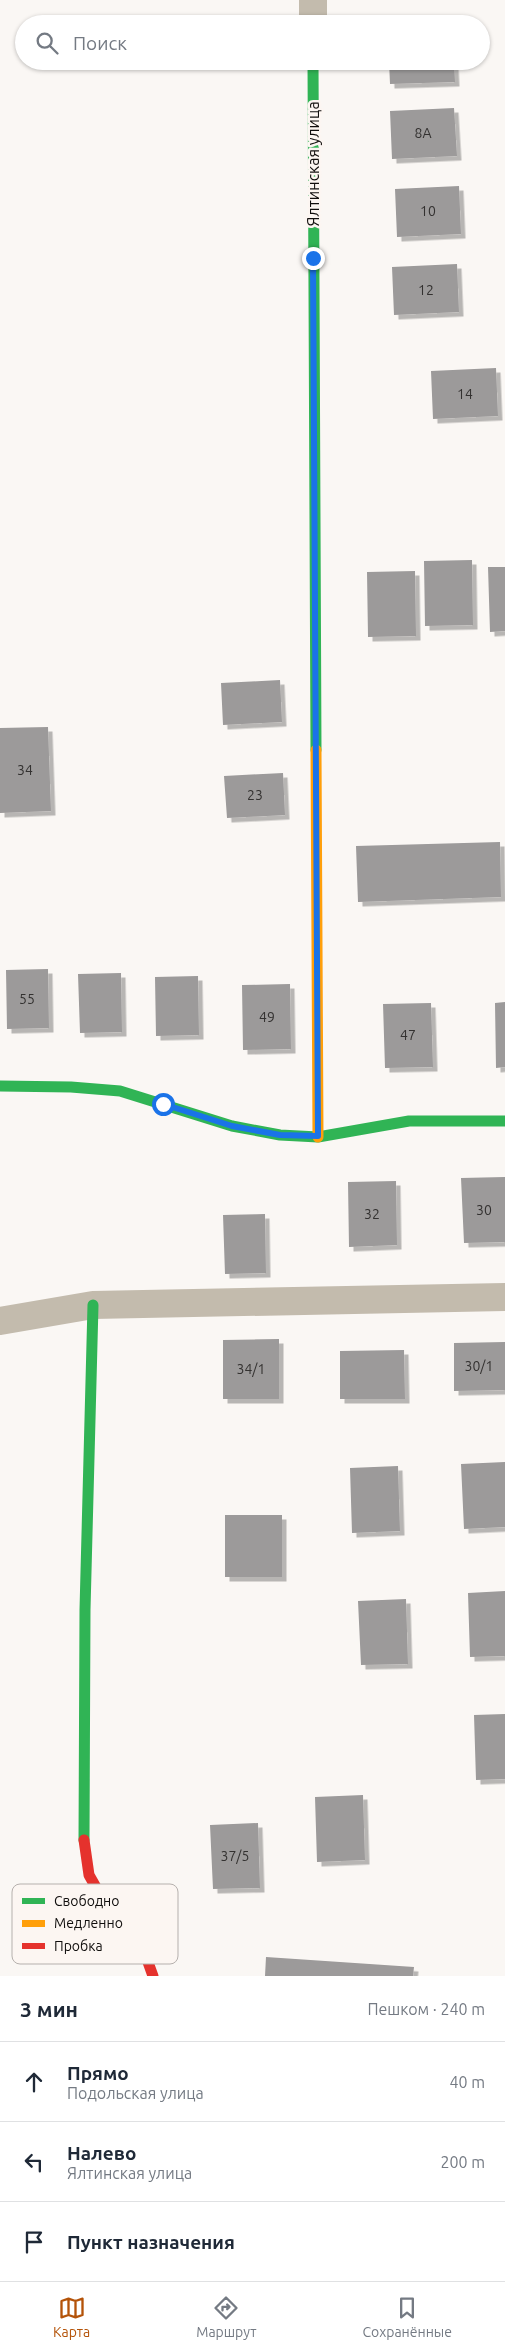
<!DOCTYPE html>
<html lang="ru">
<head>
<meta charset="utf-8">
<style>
  body { margin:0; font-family:Ubuntu,sans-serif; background:#f2f2f3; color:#1f2937 }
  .stop { position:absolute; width:15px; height:15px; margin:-11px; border:4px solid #1a73e8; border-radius:50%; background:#fff }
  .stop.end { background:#1a73e8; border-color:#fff; box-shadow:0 1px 5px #0008 }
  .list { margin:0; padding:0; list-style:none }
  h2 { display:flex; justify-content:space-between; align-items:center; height:65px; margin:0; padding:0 20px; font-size:21px }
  h2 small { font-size:16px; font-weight:400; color:#747a83 }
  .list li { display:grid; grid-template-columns:32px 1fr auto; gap:15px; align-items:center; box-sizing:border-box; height:80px; padding:0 20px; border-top:1px solid #e0e1e3 }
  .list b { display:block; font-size:19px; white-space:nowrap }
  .list p { margin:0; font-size:16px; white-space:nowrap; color:#747a83 }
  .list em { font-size:16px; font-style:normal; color:#747a83 }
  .icon { flex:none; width:28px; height:28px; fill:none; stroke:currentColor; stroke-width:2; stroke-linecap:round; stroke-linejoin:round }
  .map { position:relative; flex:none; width:505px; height:1976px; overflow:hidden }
  .search { position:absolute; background:#fff; box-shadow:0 1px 4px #0004; left:15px; right:15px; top:15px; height:55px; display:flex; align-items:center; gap:12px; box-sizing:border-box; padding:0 18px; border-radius:28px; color:#747a83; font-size:19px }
  .sheet { height:305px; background:#fff }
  nav { display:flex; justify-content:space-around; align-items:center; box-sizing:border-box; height:70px; border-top:1px solid #e0e1e3; background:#fff; font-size:14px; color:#747a83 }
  nav a { display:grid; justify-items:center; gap:2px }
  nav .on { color:#b45309 }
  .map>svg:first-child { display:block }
  .building { fill:#9c9a9a; filter:url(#shadow) }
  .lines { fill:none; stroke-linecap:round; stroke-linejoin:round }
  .street { stroke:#c3bbad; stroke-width:28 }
  .fast { stroke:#30b455; stroke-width:11 }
  .slow { stroke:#ff9f0a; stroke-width:11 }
  .jam { stroke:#e5322d; stroke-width:11 }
  .route { stroke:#1a73e8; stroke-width:6 }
  .labels { text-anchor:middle; stroke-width:5; stroke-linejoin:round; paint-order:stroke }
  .number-label { font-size:14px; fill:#333130 }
  .street-label { font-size:16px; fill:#100e0d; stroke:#fcf6f2 }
  .key { fill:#fcf6f2; stroke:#b5b0ad; stroke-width:1 }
  .key-label { font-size:14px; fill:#100e0d }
</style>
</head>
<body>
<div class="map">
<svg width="505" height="1976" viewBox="0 0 505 1976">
  <defs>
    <filter id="shadow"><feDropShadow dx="4.5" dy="4.5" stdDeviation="0" flood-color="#0004"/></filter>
  </defs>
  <rect width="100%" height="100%" fill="#faf7f4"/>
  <path class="building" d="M389 61H454L455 82 390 84Z
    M454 108 457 156 392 159 390 111Z
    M459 186 461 234 397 237 395 189Z
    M457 264 459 312 394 315 392 267Z
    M496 368 498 416 433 419 431 371Z
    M472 560 473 625 425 626 424 561Z
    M488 567H505V631L490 632Z
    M415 571 416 636 368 637 367 572Z
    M280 680 282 722 223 725 221 683Z
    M48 727 51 811 0 813V728Z
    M283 773 285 815 227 818 224 776Z
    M500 842 501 897 358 902 356 846Z
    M48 969 49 1028 7 1029 6 970Z
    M121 973 122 1032 80 1033 78 974Z
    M198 976 199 1035 156 1036 155 977Z
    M290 984 291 1049 243 1050 242 985Z
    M505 1002V1067L496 1068 495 1003Z
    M431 1003 433 1067 385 1068 383 1004Z
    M505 1177V1242L464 1243 461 1178Z
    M396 1181 397 1245 349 1247 348 1182Z
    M265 1214 266 1273 225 1274 223 1215Z
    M279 1339V1399H223V1340Z
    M505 1342V1390L454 1391V1343Z
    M404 1350 405 1399H340V1351Z
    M505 1462V1527L464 1529 461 1464Z
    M398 1466 400 1531 352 1533 350 1468Z
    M225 1515H282V1577H225Z
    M505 1591V1656L470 1657 468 1593Z
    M406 1599 408 1664 361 1665 358 1601Z
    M505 1714V1779L476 1780 474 1715Z
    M363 1795 365 1860 317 1862 315 1797Z
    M258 1823 260 1888 213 1889 210 1825Z
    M266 1957 414 1967 413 1976H265Z"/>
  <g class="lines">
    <path class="street" d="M313 0V24
      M0 1321 93 1305 505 1297"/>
    <path class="fast" d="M313 61 316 750
      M0 1086 71 1087 120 1091 232 1126 280 1135 318 1137 409 1121H505
      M84 1840 85 1610 93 1305"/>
    <path class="slow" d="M316 750 318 1137"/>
    <path class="jam" d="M84 1840 89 1875 102 1898 123 1917 139 1937 153 1976"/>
  </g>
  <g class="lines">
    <path class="route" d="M163 1104 232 1126 280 1135 318 1136 313 258"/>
  </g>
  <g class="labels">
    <g class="number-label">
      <text x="423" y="138">8А</text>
      <text x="428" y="216">10</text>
      <text x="426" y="295">12</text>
      <text x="465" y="399">14</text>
      <text x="25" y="775">34</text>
      <text x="255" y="800">23</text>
      <text x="27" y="1004">55</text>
      <text x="267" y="1022">49</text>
      <text x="408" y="1040">47</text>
      <text x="484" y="1215">30</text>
      <text x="372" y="1219">32</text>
      <text x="479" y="1371">30/1</text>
      <text x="251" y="1374">34/1</text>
      <text x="235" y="1861">37/5</text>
    </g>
    <g class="street-label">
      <text transform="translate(313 164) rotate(-90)" y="6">Ялтинская улица</text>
    </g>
  </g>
  <rect x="12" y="1884" width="166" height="80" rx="8" class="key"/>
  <rect x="22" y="1898" width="23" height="6" fill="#30b455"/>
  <rect x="22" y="1920" width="23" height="7" fill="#ff9f0a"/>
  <rect x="22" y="1943" width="23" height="6" fill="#e5322d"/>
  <g class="key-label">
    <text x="54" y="1906">Свободно</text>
    <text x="54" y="1928">Медленно</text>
    <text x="54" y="1951">Пробка</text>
  </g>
</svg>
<div class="stop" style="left:163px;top:1104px"></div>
<div class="stop end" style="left:313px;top:258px"></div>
<div class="search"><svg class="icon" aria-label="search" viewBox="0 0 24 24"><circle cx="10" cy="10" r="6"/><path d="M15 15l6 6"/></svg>Поиск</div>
</div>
<section class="sheet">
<h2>3 мин<small>Пешком · 240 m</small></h2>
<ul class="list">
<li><svg class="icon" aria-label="ahead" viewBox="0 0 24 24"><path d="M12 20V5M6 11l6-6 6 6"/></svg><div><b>Прямо</b><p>Подольская улица</p></div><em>40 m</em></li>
<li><svg class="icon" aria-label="left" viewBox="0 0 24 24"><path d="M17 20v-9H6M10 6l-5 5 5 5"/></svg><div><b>Налево</b><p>Ялтинская улица</p></div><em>200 m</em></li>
<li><svg class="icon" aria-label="arrive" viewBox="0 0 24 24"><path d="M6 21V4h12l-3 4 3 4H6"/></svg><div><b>Пункт назначения</b></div></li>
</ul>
</section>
<nav>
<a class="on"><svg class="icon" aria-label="map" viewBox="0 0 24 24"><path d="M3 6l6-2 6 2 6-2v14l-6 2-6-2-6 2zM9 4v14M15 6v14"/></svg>Карта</a>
<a><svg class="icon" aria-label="directions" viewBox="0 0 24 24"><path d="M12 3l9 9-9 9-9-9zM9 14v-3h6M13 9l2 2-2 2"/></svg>Маршрут</a>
<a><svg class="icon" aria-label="saved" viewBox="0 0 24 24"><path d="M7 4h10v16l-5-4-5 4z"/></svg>Сохранённые</a>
</nav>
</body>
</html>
